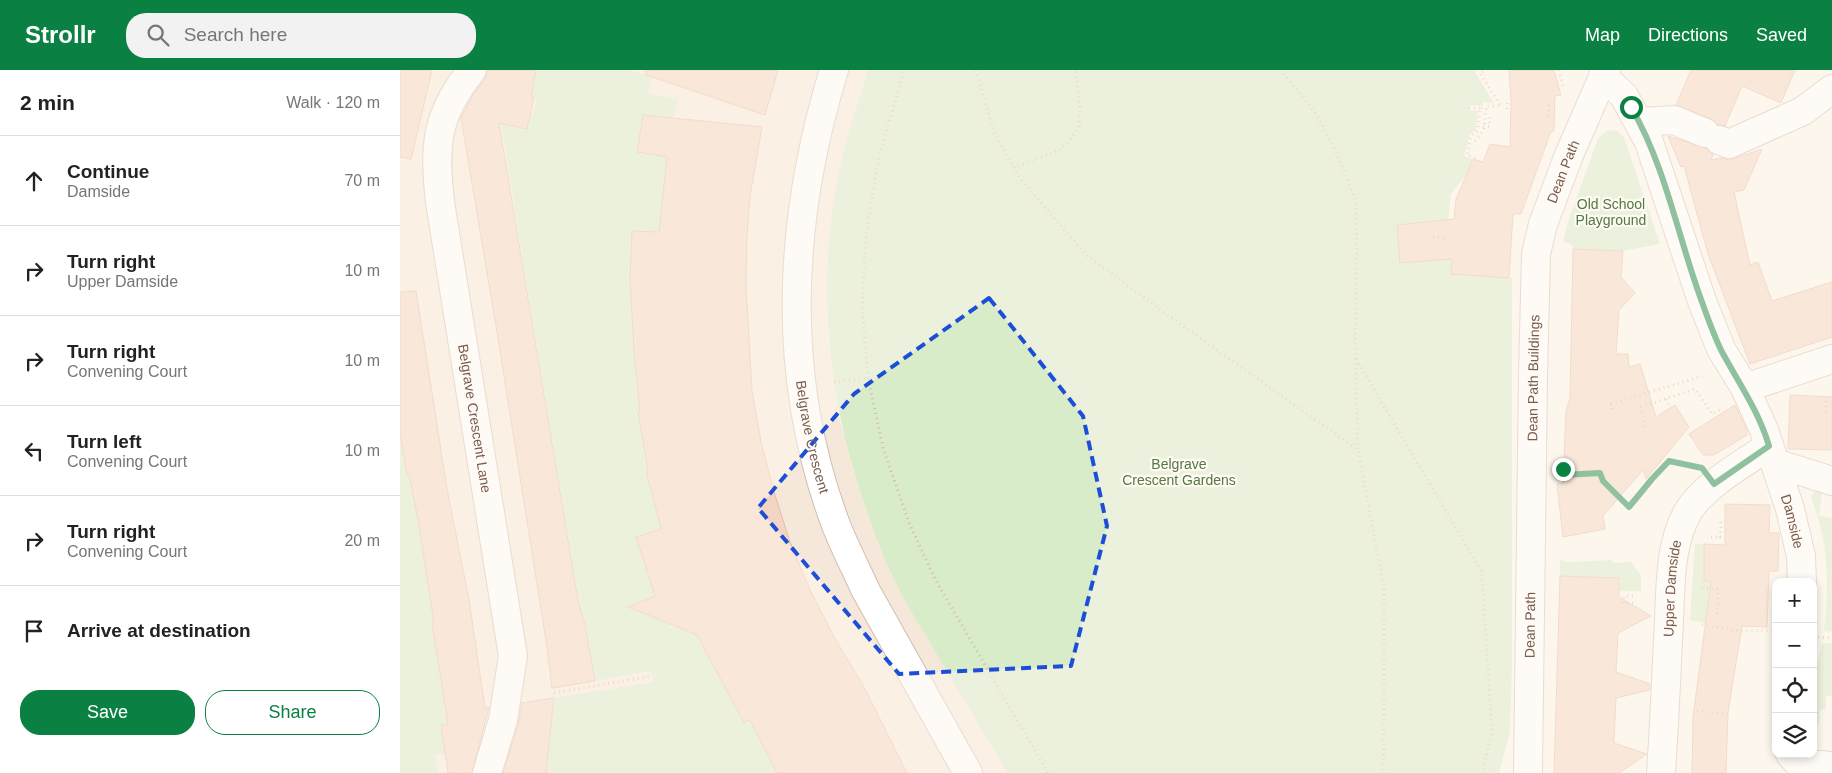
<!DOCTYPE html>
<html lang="en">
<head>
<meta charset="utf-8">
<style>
  body { margin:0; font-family:Arial,sans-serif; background:#f2f2f2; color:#222 }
  .controls { position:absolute; right:15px; bottom:15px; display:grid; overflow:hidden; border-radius:10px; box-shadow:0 2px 8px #0003 }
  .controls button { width:45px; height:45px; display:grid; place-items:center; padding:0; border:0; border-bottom:1px solid #e0e0e0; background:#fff; color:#222; font:25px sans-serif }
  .stop { position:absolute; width:15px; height:15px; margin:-11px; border:4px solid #0b8043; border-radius:50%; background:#fff }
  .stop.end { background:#0b8043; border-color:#fff; box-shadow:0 1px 5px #0008 }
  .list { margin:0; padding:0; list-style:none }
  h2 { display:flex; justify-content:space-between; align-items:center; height:65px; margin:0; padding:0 20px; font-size:21px }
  h2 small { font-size:16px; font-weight:400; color:#767676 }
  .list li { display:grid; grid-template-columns:32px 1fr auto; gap:15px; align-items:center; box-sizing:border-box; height:90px; padding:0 20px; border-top:1px solid #e0e0e0 }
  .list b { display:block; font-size:19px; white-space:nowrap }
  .list p { margin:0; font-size:16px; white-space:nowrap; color:#767676 }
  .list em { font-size:16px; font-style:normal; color:#767676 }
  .actions { display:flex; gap:10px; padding:15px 20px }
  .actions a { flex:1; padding:11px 0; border:1px solid #0b8043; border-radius:20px; text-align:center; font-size:18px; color:#0b8043 }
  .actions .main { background:#0b8043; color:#fff }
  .icon { flex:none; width:28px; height:28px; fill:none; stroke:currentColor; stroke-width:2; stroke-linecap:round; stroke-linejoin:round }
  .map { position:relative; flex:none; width:1432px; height:703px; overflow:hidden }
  header { display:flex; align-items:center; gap:30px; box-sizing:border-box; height:70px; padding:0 25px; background:#0b8043; color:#fff }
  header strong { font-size:24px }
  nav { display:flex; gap:28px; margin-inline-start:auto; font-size:18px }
  .search { width:350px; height:45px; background:#f2f2f2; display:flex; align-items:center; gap:12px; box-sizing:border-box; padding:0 18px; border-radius:20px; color:#767676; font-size:19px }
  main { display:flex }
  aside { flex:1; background:#fff }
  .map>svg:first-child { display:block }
  .residential { fill:#f5e8da }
  .green { fill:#d8ecc9 }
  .building { fill:#f3d5c3; stroke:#e6bba3 }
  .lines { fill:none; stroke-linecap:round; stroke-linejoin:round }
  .minor-casing { stroke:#d1beb0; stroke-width:30 }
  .path { stroke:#d9b8a5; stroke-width:3; stroke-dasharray:1 4; stroke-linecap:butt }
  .minor { stroke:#fff; stroke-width:28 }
  .route { stroke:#0b8043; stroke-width:6 }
  .marked { fill:none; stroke:#1d4ed8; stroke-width:4; stroke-dasharray:10 6; stroke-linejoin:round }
  .labels { text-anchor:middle; stroke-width:4.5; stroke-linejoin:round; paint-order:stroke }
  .street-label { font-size:14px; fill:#7a5c4d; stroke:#fffaf3 }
  .park-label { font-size:14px; fill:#537a41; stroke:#fffaf3 }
</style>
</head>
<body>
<header>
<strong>Strollr</strong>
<div class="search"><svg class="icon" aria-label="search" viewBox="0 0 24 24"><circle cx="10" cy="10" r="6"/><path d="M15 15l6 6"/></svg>Search here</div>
<nav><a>Map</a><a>Directions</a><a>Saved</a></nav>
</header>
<main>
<aside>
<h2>2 min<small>Walk · 120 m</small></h2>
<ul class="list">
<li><svg class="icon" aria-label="ahead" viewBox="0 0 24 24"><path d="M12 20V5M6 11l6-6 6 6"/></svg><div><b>Continue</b><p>Damside</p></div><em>70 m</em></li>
<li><svg class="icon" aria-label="right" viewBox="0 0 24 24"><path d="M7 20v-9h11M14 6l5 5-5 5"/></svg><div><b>Turn right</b><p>Upper Damside</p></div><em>10 m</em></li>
<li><svg class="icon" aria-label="right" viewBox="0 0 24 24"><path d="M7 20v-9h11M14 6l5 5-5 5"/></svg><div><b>Turn right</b><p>Convening Court</p></div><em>10 m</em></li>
<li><svg class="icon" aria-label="left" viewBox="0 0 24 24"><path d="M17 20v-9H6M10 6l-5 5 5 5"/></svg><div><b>Turn left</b><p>Convening Court</p></div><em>10 m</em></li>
<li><svg class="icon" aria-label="right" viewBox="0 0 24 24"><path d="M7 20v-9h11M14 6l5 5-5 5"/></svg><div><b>Turn right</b><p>Convening Court</p></div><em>20 m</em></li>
<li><svg class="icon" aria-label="arrive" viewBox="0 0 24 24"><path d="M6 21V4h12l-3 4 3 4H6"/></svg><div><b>Arrive at destination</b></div></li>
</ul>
<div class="actions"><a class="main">Save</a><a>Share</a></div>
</aside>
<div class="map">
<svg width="1432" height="703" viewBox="0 0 1432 703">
  <rect width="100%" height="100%" fill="#fdf6ec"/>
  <path class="residential" d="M0 0H468L455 39 437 113 430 166 427 221 428 269 439 346 452 396 469 449 489 497 507 534 608 703H0Z"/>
  <path class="green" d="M136 0H231L243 4 244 0H254L248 23 278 30 272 53 243 48 237 82 267 87 259 162 232 161 231 221 232 255 259 254V269L233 271 237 314 266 337 238 342 243 372 275 393 246 401 254 433 290 449 236 467 247 500 309 505 239 533 243 543 268 553 271 558 322 538 329 626 344 653 374 637 403 703H146L154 628 254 612 250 601 195 611 185 554 184 552H181L101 53 127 59 130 44H133L137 28 131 27Z
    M468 0H1079L1075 2 1094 33 1083 32V36L1069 35V40L1078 41 1076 59 1070 65 1064 86 1073 89 1066 105 1051 124 1048 155 1053 180 1052 204 1112 208V597L1110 662 1099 703H608C584 663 560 623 536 583 527 566 516 551 507 534 486 497 471 456 458 415 427 316 418 216 437 113 444 75 456 37 468 0Z
    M1208 60 1217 61 1224 67 1260 174 1223 181 1174 179 1171 174 1163 172 1167 155 1197 71 1201 65Z
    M0 363 7 404 11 403 35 553H33L48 654 41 655 46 683 35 685 38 703H0Z
    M1416 421H1422L1419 446 1432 448V562L1424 561C1429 518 1429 471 1412 431L1411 426Z
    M1295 474H1304V511H1324L1323 556 1290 550Z
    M1160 490 1169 492 1212 490 1213 493 1231 492 1241 505V521H1219V508L1160 506Z
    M1422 573H1432V626H1426V639L1420 640 1419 654H1413V611Z"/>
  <path class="building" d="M0 0H32L11 89 0 87Z
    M87 0H136L131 27H134L127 59 99 53 178 531 185 555 195 611 152 618 147 577 98 268 61 48 73 25 85 9Z
    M247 0H378L365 45 246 5Z
    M1109 0H1154L1161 25 1155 26 1154 60 1150 64 1121 144H1113L1109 208 1051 204 1052 189 1000 193 997 155 1054 149 1056 129 1073 89 1083 92 1090 74 1110 77 1111 31Z
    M1291 0H1395L1381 33 1342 16 1325 56 1318 55 1311 49 1276 35Z
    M243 45 362 57 350 126 347 164 346 216 352 321 361 372 374 422 390 472 410 520 434 567 464 617 507 703H377L350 650 344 653 297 565 228 537 255 526 236 467 261 459 246 401 248 400 238 342H240L234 281 230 210 232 161 259 162 267 87 237 82Z
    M1268 66 1306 78 1313 84 1311 90 1322 88 1330 90 1362 79 1344 120 1334 122 1350 195 1358 192 1372 231 1432 212V267L1350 294 1308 184 1284 96 1281 97Z
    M1173 179 1223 181 1221 207 1235 223 1219 240 1216 284H1228L1229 297 1240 294 1256 347 1275 335 1289 357 1246 409 1243 400 1203 446 1205 459 1163 467 1157 414 1163 413 1166 341 1170 328Z
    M16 221 47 419 69 530 85 638 89 637 72 703H48L41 655 48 654 32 553H34L19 455 9 404H7L0 363V222Z
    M1390 325 1432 327V380L1388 379Z
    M1335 335 1347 361V365L1314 385H1303L1289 364Z
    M1325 434 1370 435 1369 463H1379L1378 501H1369L1367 557 1342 556 1328 642 1326 703H1292L1293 647 1311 511H1304V474L1325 475Z
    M1160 506 1219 508V527L1251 546 1218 563 1216 602 1250 614V620L1216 628 1214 673 1247 684 1219 703H1154Z
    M154 628 146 703H103L118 655 122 633Z"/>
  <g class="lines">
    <g class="minor-casing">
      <g id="minor">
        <path id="s1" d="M72 0C35 46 34 76 40 132L113 586 103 650 87 703"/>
        <path id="s2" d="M434 0C388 151 380 306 436 455 445 478 456 499 466 521L568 703"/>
        <path d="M1203 6 1224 26 1249 72 1302 231 1321 279 1345 318 1432 289"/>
        <path d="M1240 52 1274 50 1305 63"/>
        <path d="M1319 70 1329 74 1403 41 1432 19"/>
        <path id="s3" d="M1345 318 1364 360 1390 439 1401 486 1402 512"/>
        <path d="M1375 393 1432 411"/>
        <path d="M1390 684 1398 693 1432 696"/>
        <path id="s4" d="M1128 703 1133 306 1136 184 1143 154 1169 85 1206 0"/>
        <path id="s5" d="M1261 703C1264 659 1266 614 1268 570 1271 529 1267 475 1289 440 1306 414 1343 394 1369 376"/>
      </g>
    </g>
    <path class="path" d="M576 0 594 62 620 108 686 185 769 246 958 380 984 518V646L983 703
      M880 0 915 42 936 82 955 128 957 175 955 275 958 379
      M1159 0 1163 16
      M1069 38H1080
      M1107 39 1108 30
      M1148 46 1149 36H1156
      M1083 57H1089L1090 46
      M1075 71 1084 60 1086 36H1101L1080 3 1087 0
      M1078 91V89L1067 85 1071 66 1078 59 1080 38H1086
      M613 98 659 80 670 70 679 57 680 37 676 0
      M1033 167 1046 168
      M956 289 1082 502 1092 662 1082 703
      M468 308 462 239 466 167 478 90 504 0
      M434 312 468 308 483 378 510 455 536 511 648 703
      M1266 329 1270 338
      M1212 339 1211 334 1302 306
      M1426 342V327
      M1245 357 1241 337 1295 319 1312 344 1321 339
      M1163 405 1200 403 1203 411 1229 437 1252 409 1269 391 1286 395
      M1321 452 1320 467H1325
      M1311 467H1320
      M1302 518 1318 519 1317 544
      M1233 533H1223L1224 526H1237
      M1302 555 1341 561 1376 560
      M1413 567 1432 568
      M154 623 252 606
      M1297 641 1329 644"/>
    <use href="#minor" class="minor"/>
  </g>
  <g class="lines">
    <path class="route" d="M1163 399V405L1200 403 1203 411 1229 437 1252 409 1269 391 1302 398 1314 414 1369 376C1359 342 1339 313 1322 282 1314 266 1308 249 1302 232 1278 168 1266 97 1231 37"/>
  </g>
  <path d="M0 0H1432V703H0ZM589 228 683 346 707 456 671 596 499 604 358 438 454 324Z" fill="#fdf6ec" fill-opacity=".55" fill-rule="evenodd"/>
  <path class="marked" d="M589 228 683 346 707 456 671 596 499 604 358 438 454 324Z"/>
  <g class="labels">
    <g class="street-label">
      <text dy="5" stroke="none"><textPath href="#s4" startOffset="606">Dean Path</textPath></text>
      <text dy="5" stroke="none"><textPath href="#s4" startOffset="395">Dean Path Buildings</textPath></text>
      <text dy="5" stroke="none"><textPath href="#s1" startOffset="360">Belgrave Crescent Lane</textPath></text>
      <text dy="5" stroke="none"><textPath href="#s2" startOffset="372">Belgrave Crescent</textPath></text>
      <text dy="5" stroke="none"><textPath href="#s3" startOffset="142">Damside</textPath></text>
      <text dy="5" stroke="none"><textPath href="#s5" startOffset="185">Upper Damside</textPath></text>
      <text dy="5" stroke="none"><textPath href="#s4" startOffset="148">Dean Path</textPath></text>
    </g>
    <g class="park-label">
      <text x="1211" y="139">Old School<tspan x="1211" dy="16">Playground</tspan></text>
      <text x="779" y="399">Belgrave<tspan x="779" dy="16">Crescent Gardens</tspan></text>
    </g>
  </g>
</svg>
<div class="controls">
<button>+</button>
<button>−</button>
<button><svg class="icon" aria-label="locate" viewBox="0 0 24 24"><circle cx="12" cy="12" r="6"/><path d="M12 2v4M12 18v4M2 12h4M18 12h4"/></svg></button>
<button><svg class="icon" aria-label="layers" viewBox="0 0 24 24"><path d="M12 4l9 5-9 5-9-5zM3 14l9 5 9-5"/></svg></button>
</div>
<div class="stop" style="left:1231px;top:37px"></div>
<div class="stop end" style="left:1163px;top:399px"></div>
</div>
</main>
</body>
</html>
